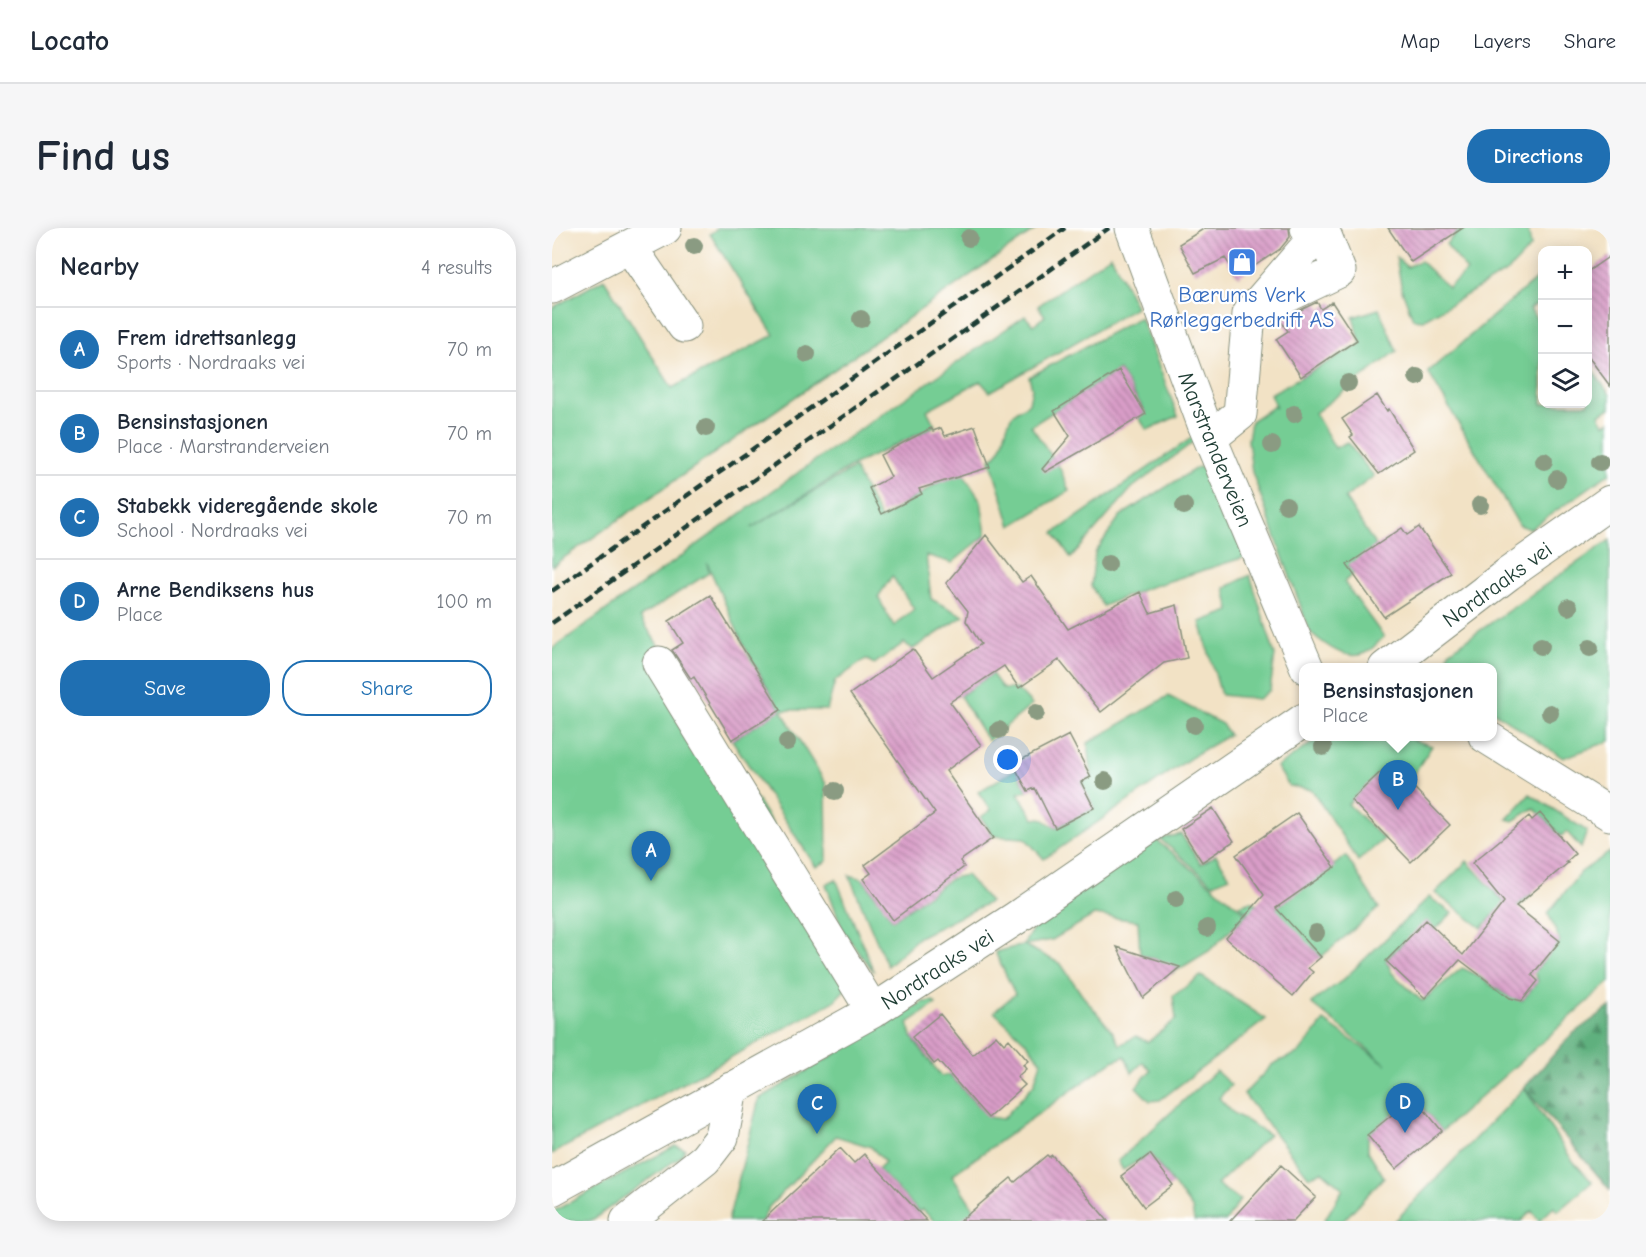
<!DOCTYPE html>
<html lang="en">
<head>
<meta charset="utf-8">
<style>
  body { margin:0; font-family:"Comic Neue",sans-serif; background:#f6f6f7; color:#1f2937 }
  .controls { position:absolute; right:18px; top:18px; display:grid; overflow:hidden; border-radius:12px; box-shadow:0 3px 15px #0003 }
  .controls button { width:54px; height:54px; display:grid; place-items:center; padding:0; border:0; border-bottom:2px solid #e0e1e3; background:#fff; color:#1f2937; font:30px sans-serif }
  .you { position:absolute; left:456px; top:532px; width:21px; height:21px; margin:-15px; border:4px solid #fff; border-radius:50%; background:#1a73e8; box-shadow:0 0 0 9px #1a73e833 }
  .badge { display:grid; place-items:center; width:39px; height:39px; border-radius:50%; background:#1f6fb2; color:#fff; font-size:20px; font-weight:700 }
  .pin { position:absolute; translate:-50% -50px; filter:drop-shadow(0 2px 3px #0008) }
  .pin::after { content:''; position:absolute; top:32px; width:21px; height:18px; background:inherit; clip-path:polygon(0 0,100% 0,50% 100%) }
  .popup { position:absolute; left:747px; top:435px; width:198px; height:78px; box-sizing:border-box; display:grid; place-content:center; border-radius:12px; background:#fff; filter:drop-shadow(0 2px 4px #0005); font-size:20px; white-space:nowrap; color:#747a83 }
  .popup b { font-size:22px; color:#1f2937 }
  .popup::after { content:''; position:absolute; left:50%; top:100%; margin-left:-12px; border:12px solid transparent; border-top-color:#fff }
  .list { margin:0; padding:0; list-style:none }
  h2 { display:flex; justify-content:space-between; align-items:center; height:78px; margin:0; padding:0 24px; font-size:26px }
  h2 small { font-size:20px; font-weight:400; color:#747a83 }
  .list li { display:grid; grid-template-columns:39px 1fr auto; gap:18px; align-items:center; box-sizing:border-box; height:84px; padding:0 24px; border-top:2px solid #e0e1e3 }
  .list b { display:block; font-size:22px; white-space:nowrap }
  .list p { margin:0; font-size:20px; white-space:nowrap; color:#747a83 }
  .list em { font-size:20px; font-style:normal; color:#747a83 }
  .actions { display:flex; gap:12px; padding:18px 24px }
  .actions a { flex:1; padding:14px 0; border:2px solid #1f6fb2; border-radius:24px; text-align:center; font-size:21px; color:#1f6fb2 }
  .actions .main { background:#1f6fb2; color:#fff }
  .icon { flex:none; width:33px; height:33px; fill:none; stroke:currentColor; stroke-width:2; stroke-linecap:round; stroke-linejoin:round }
  .map { position:relative; flex:none; width:1058px; height:993px; overflow:hidden; border-radius:24px }
  header { display:flex; align-items:center; gap:36px; box-sizing:border-box; height:84px; padding:0 30px; background:#fff; border-bottom:2px solid #e0e1e3 }
  header strong { font-size:28px }
  nav { display:flex; gap:33px; margin-inline-start:auto; font-size:21px }
  .intro { display:flex; align-items:center; justify-content:space-between; box-sizing:border-box; height:144px; padding:0 36px }
  h1 { margin:0; font-size:42px }
  .button { padding:15px 27px; border-radius:24px; background:#1f6fb2; color:#fff; font-size:21px; font-weight:700 }
  main { display:flex; gap:36px; padding:0 36px }
  aside { flex:1; background:#fff; border-radius:24px; box-shadow:0 3px 15px #0003 }
  .map>svg:first-child { display:block }
  .green { fill:#74cd94; stroke:#4a8564; stroke-width:1.5; fill-rule:evenodd }
  .forest { fill:url(#forest-firs); stroke:#3f7659; stroke-width:1.5 }
  .building { fill:url(#building-back-hatch) }
  .lines { fill:none; stroke-linecap:round; stroke-linejoin:round }
  .minor-casing { stroke:#88907c; stroke-width:35 }
  .minor { stroke:#fff; stroke-width:33 }
  .rail { stroke:#1f3d34; stroke-width:4.5; stroke-dasharray:9 4.5; stroke-linecap:butt }
  .tree { fill:#8a9b82 }
  .labels { text-anchor:middle; stroke-width:4.5; stroke-linejoin:round; paint-order:stroke }
  .shop-label { font-size:22px; fill:#366cbe; stroke:#fff }
  .street-label { font-size:22px; fill:#1f3d34; stroke:#fff }
</style>
</head>
<body>
<header>
<strong>Locato</strong>
<nav><a>Map</a><a>Layers</a><a>Share</a></nav>
</header>
<div class="intro"><h1>Find us</h1><a class="button">Directions</a></div>
<main>
<aside>
<h2>Nearby<small>4 results</small></h2>
<ul class="list">
<li><span class="badge">A</span><div><b>Frem idrettsanlegg</b><p>Sports · Nordraaks vei</p></div><em>70 m</em></li>
<li><span class="badge">B</span><div><b>Bensinstasjonen</b><p>Place · Marstranderveien</p></div><em>70 m</em></li>
<li><span class="badge">C</span><div><b>Stabekk videregående skole</b><p>School · Nordraaks vei</p></div><em>70 m</em></li>
<li><span class="badge">D</span><div><b>Arne Bendiksens hus</b><p>Place</p></div><em>100 m</em></li>
</ul>
<div class="actions"><a class="main">Save</a><a>Share</a></div>
</aside>
<div class="map">
<svg width="1058" height="993" viewBox="0 0 1058 993">
  <defs>
    <pattern id="forest-firs" width="22" height="20" patternUnits="userSpaceOnUse" patternTransform="scale(1.5)"><rect width="22" height="20" fill="#5fb07e"/><path d="M5 1l3.5 6h-7zM16 11l3.5 6h-7z" fill="#4e9068"/></pattern>
    <pattern id="building-back-hatch" width="6" height="6" patternUnits="userSpaceOnUse" patternTransform="scale(1.5)"><rect width="6" height="6" fill="#d99dc8"/><path d="M-1 5l2 2M0 0l6 6M5-1l2 2" fill="none" stroke="#af81a3"/></pattern>
  </defs>
  <rect width="100%" height="100%" fill="#fff"/>
  <filter id="ink" filterUnits="userSpaceOnUse"><feTurbulence type="fractalNoise" baseFrequency=".0167" numOctaves="2"/><feDisplacementMap in="SourceGraphic" scale="12" xChannelSelector="R" yChannelSelector="G"/><feConvolveMatrix kernelMatrix="1 2 1 2 8 2 1 2 1" color-interpolation-filters="sRGB"/></filter>
  <filter id="wash" filterUnits="userSpaceOnUse"><feTurbulence type="fractalNoise" baseFrequency=".008" numOctaves="4" result="noise"/><feDisplacementMap in="SourceGraphic" scale="24" xChannelSelector="R" yChannelSelector="G"/><feGaussianBlur stdDeviation="1.35" result="paint"/><feColorMatrix in="noise" values="0 0 0 0 0 0 0 0 0 0 0 0 0 0 0 0 0 1.4 0 .05"/><feComposite in="paint" operator="in"/></filter>
  <g filter="url(#wash)">
    <rect width="100%" height="100%" fill="#f2e2c5"/>
    <path class="green" d="M166 0H486L0 338V80L52 51 120 160 222 107 158 6Z
      M903 0H976L979 19 956 43 871 92 861 91 850 62 844 29 855 39 868 33 896 59 915 43 894 16 905 4Z
      M559 27 584 79 438 164 428 153 375 182 383 198 302 237 199 300 302 240 329 291 408 241 429 273 434 307 400 335 374 327 379 371 412 388 361 421 352 415 322 436 314 431 283 453 275 482H229L274 556 275 633 264 639 180 512 228 482 192 418 155 335 157 345 88 389 313 741 281 774 0 926V421L265 231 473 88 481 97 493 88 486 78ZM340 348 362 381 342 398 326 369Z
      M990 46V72L978 81 990 99V176H1036V136L1058 167V180L1047 187 1052 196 1058 193V245L978 301 967 297 876 144Z
      M827 81 845 123 763 185 783 220 795 214 822 248 793 270 827 323 792 354 832 409C826 414 820 422 813 425 794 434 772 416 758 404L700 244 696 212 699 193 722 178 724 180 718 166 809 116 801 89Z
      M588 89 626 188 595 202 587 190 594 185 567 142 479 198 508 240 517 263 459 298 438 231C454 222 451 205 458 191 461 183 471 181 477 175L480 160 477 149Z
      M641 209 644 212 580 260 519 330 502 305Z
      M646 239 656 241 693 329 592 361 551 378 539 358 543 325 568 288Z
      M1058 312V513L1011 530 941 483 940 440 893 439 897 424Z
      M698 347 723 427 718 462 706 471 669 467 648 394 678 383 673 360Z
      M440 446 451 461H465L480 477 436 513 408 468Z
      M616 468 670 496 677 507 646 525 492 631 473 610 441 608 429 589 439 582 426 564 464 541 476 563 466 565 482 591 489 590 504 600 542 580 529 554 540 549 536 515Z
      M769 509H852L880 518 858 552 839 537 796 576 832 611 806 633 760 562 737 558 725 539Z
      M978 566 1035 603 1029 620 1015 604 1009 608 982 580 961 593 955 591Z
      M629 606 649 636 664 627 678 649 661 656 608 611Z
      M603 611 695 686 657 723 619 746 608 733 588 726 586 693 542 687 500 712 472 717 509 736 530 767 560 803 568 817 584 808 596 814 624 791 621 768 649 748 714 791 608 872 598 873 584 859 599 842 591 834 580 845 573 828 561 833 400 947 430 993H382L370 981 367 984 326 941 333 934 319 919 284 908 216 980 210 993H176L207 871 371 774 381 773 384 776 356 795 360 809 389 848 398 847 436 889 451 891 482 856 489 834 476 816 442 784 463 766 443 724 471 717 483 697Z
      M1058 624V754L890 903 862 869 816 907V923L832 949 791 993H772L791 961 770 943 757 949 692 866 721 836 748 824 772 793 834 836 759 775 791 752 877 669 900 685 863 722 853 713 834 732 840 745 870 773 910 740C932 748 948 768 970 773L986 753 982 744 1008 713 996 685 1029 644Z
      M794 628 827 680 769 729 760 719 748 728 687 677 699 673 720 683Z
      M915 633 956 679 978 661 981 664C969 678 963 684 945 683L930 700 883 665Z
      M297 647 311 651 341 692 400 650 414 647 438 674 367 709 335 738Z
      M284 651 322 744 291 703 274 656Z
      M664 843 679 857 667 870 680 884 717 907 665 957 688 972 674 993H642L640 980 598 926 571 942 566 933Z
      M972 860 1020 932 1040 954 1006 983 1002 979 987 993 980 983 969 993H843Z
      M123 918 133 921 129 928 43 990 37 993H0V984Z"/>
    <path class="forest" d="M1058 779V962L972 860 1019 807Z"/>
    <g id="blocks">
      <path class="building" d="M653 0H737L738 9 728 21 686 49 673 30 643 45 627 16Z
        M836 0H911L859 34Z
        M1058 28V158L1035 127V44Z
        M765 74 769 81 780 74 805 112 749 149 724 111 736 103 728 92Z
        M567 142 594 186 493 244 490 241 518 208 502 183Z
        M825 167 835 183 837 181 862 222 827 246 798 209 801 207 790 191Z
        M423 198 438 239 367 261 370 266 330 286 317 260 339 249 328 227 379 200 381 203 389 200 393 208Z
        M867 299 899 345 832 389 795 337 850 300 855 307Z
        M434 307 470 354 479 348 516 401 588 364 598 385 625 377 635 430 612 435 549 484 507 432 467 460 452 438 398 474 429 517 394 543 441 610 408 633 412 639 341 692 311 651 319 645 313 637 383 585 298 466 361 421 381 449 429 416 414 393 416 383 394 355Z
        M158 367 229 482 180 512 142 449 139 451 120 422 131 415 117 393Z
        M517 507 539 549 529 554 542 580 503 600 483 560 476 563 461 536Z
        M838 535 898 597 859 634 799 572Z
        M661 580 682 613 650 634 629 601Z
        M745 585 783 639 724 680 769 729 756 740 761 744 741 768 674 710 712 667 684 627Z
        M988 585 1023 626 1014 634 1016 635 964 678 1008 713 980 747 986 753 970 773 958 770 908 732 873 770 834 733 874 692 911 727 952 674 920 635 977 588 980 592Z
        M565 719 628 739 591 770Z
        M388 786 421 827 444 807 452 816 457 811 476 833 471 837 474 841 465 849 473 857 436 890 386 833 382 836 360 809Z
        M862 869 890 903 844 941 815 907Z
        M288 920 302 935 312 926 375 993H210Z
        M598 926 621 957 592 979 569 948Z
        M495 927 497 929 500 927 556 993H408L459 950 463 954Z
        M729 937 764 969 741 993H678Z"/>
    </g>
  </g>
  <g filter="url(#ink)">
    <use href="#blocks" fill-opacity="0" stroke="#88907c" stroke-width="1.5"/>
    <g class="lines">
      <g class="minor-casing">
        <path id="minor" d="M580 0 652 196 755 440
          M78 19 132 98
          M0 59 113 0
          M709 80 787 43 770 0
          M658 210 688 186 697 86 760 13 755 0
          M107 435 321 783
          M833 440 956 346 1058 274
          M933 508 1058 586
          M0 961 321 783 464 690 752 492
          M75 993 153 931 170 909 179 861"/>
      </g>
      <use href="#minor" class="minor"/>
      <path class="rail" d="M0 363 513 0
        M0 395 557 0"/>
    </g>
    <g class="tree">
      <circle cx="417" cy="10" r="9"/>
      <circle cx="142" cy="18" r="9"/>
      <circle cx="309" cy="91" r="9"/>
      <circle cx="255" cy="126" r="9"/>
      <circle cx="865" cy="149" r="9"/>
      <circle cx="796" cy="155" r="9"/>
      <circle cx="742" cy="186" r="9"/>
      <circle cx="154" cy="200" r="9"/>
      <circle cx="720" cy="217" r="9"/>
      <circle cx="992" cy="233" r="9"/>
      <circle cx="1048" cy="234" r="9"/>
      <circle cx="1005" cy="251" r="9"/>
      <circle cx="734" cy="277" r="9"/>
      <circle cx="928" cy="277" r="9"/>
      <circle cx="632" cy="278" r="9"/>
      <circle cx="556" cy="336" r="9"/>
      <circle cx="1017" cy="379" r="9"/>
      <circle cx="989" cy="418" r="9"/>
      <circle cx="1038" cy="420" r="9"/>
      <circle cx="484" cy="485" r="9"/>
      <circle cx="998" cy="485" r="9"/>
      <circle cx="642" cy="497" r="9"/>
      <circle cx="447" cy="502" r="9"/>
      <circle cx="235" cy="514" r="9"/>
      <circle cx="771" cy="519" r="9"/>
      <circle cx="553" cy="553" r="9"/>
      <circle cx="283" cy="563" r="9"/>
      <circle cx="624" cy="671" r="9"/>
      <circle cx="655" cy="700" r="9"/>
      <circle cx="764" cy="705" r="9"/>
    </g>
  </g>
  <defs>
    <g id="shop-square" transform="scale(1.5)"><rect x="-9" y="-9" width="18" height="18" rx="4" fill="#3f7fe0" stroke="#fff"/><path d="M-5-2.5h2.3a2.7 3.5 0 0 1 5.4 0H5L5.5 6h-11ZM-1.5-2.5h3a1.5 2.3 0 0 0-3 0Z" fill="#fff"/></g>
  </defs>
  <g fill-rule="evenodd">
    <use href="#shop-square" x="690" y="34"/>
  </g>
  <g class="labels">
    <g class="shop-label">
      <text x="690" y="74">Bærums Verk<tspan x="690" dy="25">Rørleggerbedrift AS</tspan></text>
    </g>
    <g class="street-label">
      <text transform="translate(664 221) rotate(68)" y="8">Marstranderveien</text>
      <text transform="translate(945 356) rotate(-36)" y="8">Nordraaks vei</text>
      <text transform="translate(385 741) rotate(-33)" y="8">Nordraaks vei</text>
    </g>
  </g>
</svg>
<div class="controls">
<button>+</button>
<button>−</button>
<button><svg class="icon" aria-label="layers" viewBox="0 0 24 24"><path d="M12 4l9 5-9 5-9-5zM3 14l9 5 9-5"/></svg></button>
</div>
<div class="you"></div>
<div class="pin badge" style="left:99px;top:653px">A</div>
<div class="pin badge" style="left:846px;top:582px">B</div>
<div class="popup"><b>Bensinstasjonen</b>Place</div>
<div class="pin badge" style="left:265px;top:906px">C</div>
<div class="pin badge" style="left:853px;top:905px">D</div>
</div>
</main>
</body>
</html>
